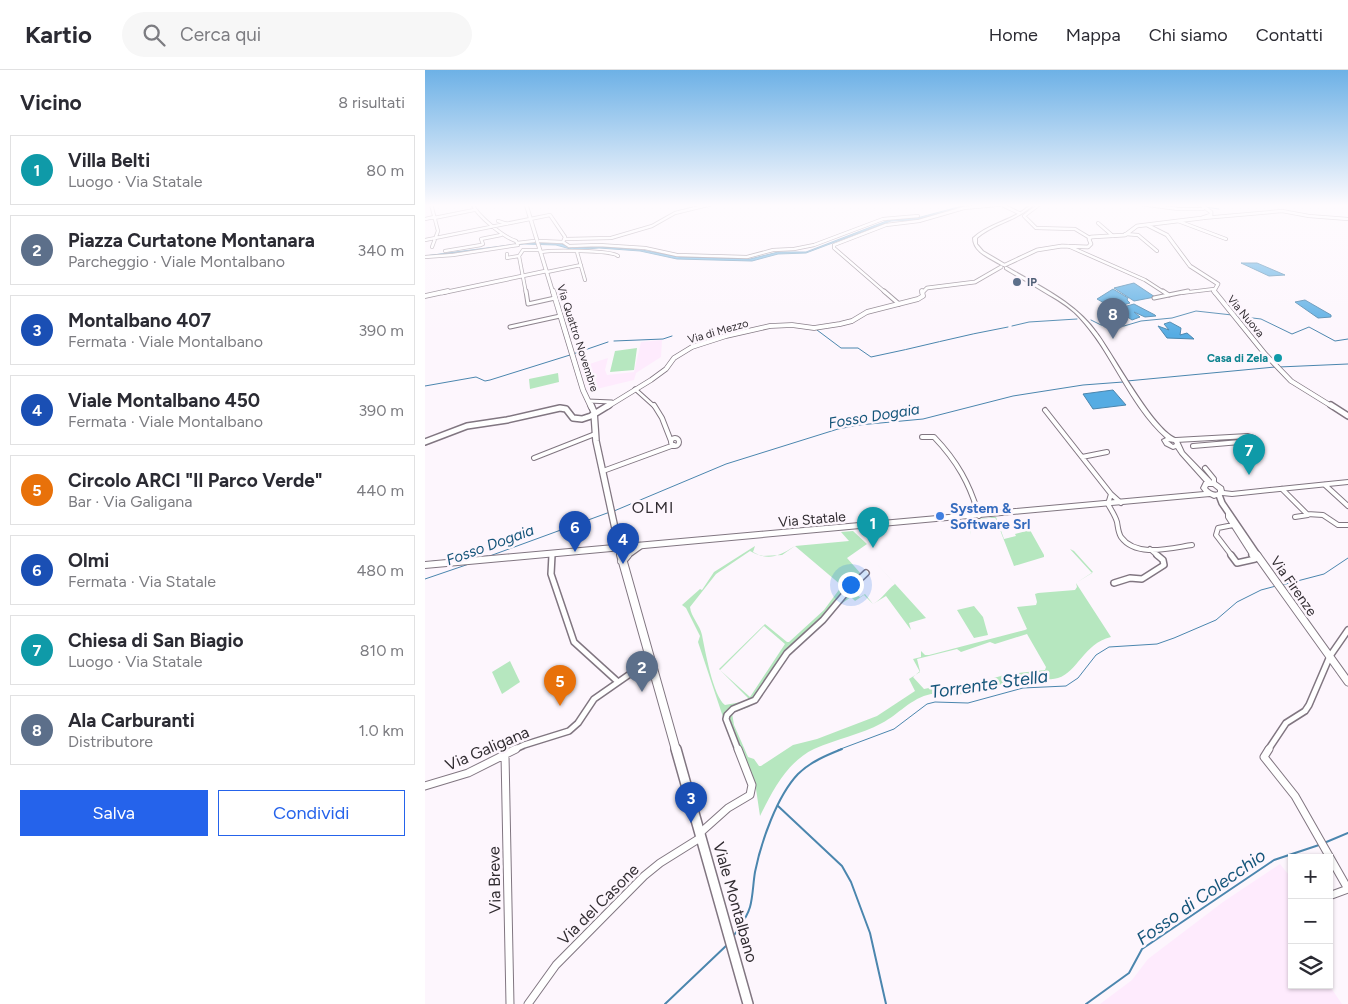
<!DOCTYPE html>
<html lang="it">
<head>
<meta charset="utf-8">
<style>
  body { margin:0; font-family:Figtree,sans-serif; background:#f7f7f7; color:#2b2b33 }
  .controls { position:absolute; right:15px; bottom:15px; display:grid; overflow:hidden; border-radius:0px; box-shadow:0 1px 4px #0004 }
  .controls button { width:45px; height:45px; display:grid; place-items:center; padding:0; border:0; border-bottom:1px solid #e1e1e2; background:#fff; color:#2b2b33; font:25px sans-serif }
  .you { position:absolute; left:425px; top:514px; width:18px; height:18px; margin:-12px; border:4px solid #fff; border-radius:50%; background:#1a73e8; box-shadow:0 0 0 8px #1a73e833 }
  .badge { display:grid; place-items:center; width:32px; height:32px; border-radius:50%; background:#2563eb; color:#fff; font-size:16px; font-weight:700 }
  .pin { position:absolute; translate:-50% -41px; filter:drop-shadow(0 1px 2px #0008) }
  .pin::after { content:''; position:absolute; top:26px; width:18px; height:15px; background:inherit; clip-path:polygon(0 0,100% 0,50% 100%) }
  .list { margin:0; padding:0; list-style:none }
  h2 { display:flex; justify-content:space-between; align-items:center; height:65px; margin:0; padding:0 20px; font-size:21px }
  h2 small { font-size:16px; font-weight:400; color:#7c7c81 }
  .list li { display:grid; grid-template-columns:32px 1fr auto; gap:15px; align-items:center; box-sizing:border-box; height:70px; margin:0 10px 10px; padding:0 10px; border:1px solid #e1e1e2; border-radius:0px }
  .list b { display:block; font-size:19px; white-space:nowrap }
  .list p { margin:0; font-size:16px; white-space:nowrap; color:#7c7c81 }
  .list em { font-size:16px; font-style:normal; color:#7c7c81 }
  .actions { display:flex; gap:10px; padding:15px 20px }
  .actions a { flex:1; padding:11px 0; border:1px solid #2563eb; border-radius:0px; text-align:center; font-size:18px; color:#2563eb }
  .actions .main { background:#2563eb; color:#fff }
  .icon { flex:none; width:28px; height:28px; fill:none; stroke:currentColor; stroke-width:2; stroke-linecap:round; stroke-linejoin:round }
  .map { position:relative; flex:none; width:923px; height:934px; overflow:hidden }
  header { display:flex; align-items:center; gap:30px; box-sizing:border-box; height:70px; padding:0 25px; background:#fff; border-bottom:1px solid #e1e1e2 }
  header strong { font-size:24px }
  nav { display:flex; gap:28px; margin-inline-start:auto; font-size:18px }
  .search { width:350px; height:45px; background:#f7f7f7; display:flex; align-items:center; gap:12px; box-sizing:border-box; padding:0 18px; border-radius:28px; color:#7c7c81; font-size:19px }
  main { display:flex }
  aside { flex:1; background:#fff }
  .map>svg:first-child { display:block }
  .built { fill:#feebfd }
  .green { fill:#b6e7bf; fill-rule:evenodd }
  .water { fill:#56ace3; stroke:#4b86ae }
  .lines { fill:none; stroke-linecap:round; stroke-linejoin:round }
  .stream-far1 { stroke:#4b86ae; stroke-width:1 }
  .stream { stroke:#4b86ae; stroke-width:2 }
  .minor-far4-casing { stroke:#817681; stroke-width:4 }
  .minor-far3-casing { stroke:#817681; stroke-width:5 }
  .minor-far2-casing { stroke:#817681; stroke-width:6 }
  .minor-far1-casing { stroke:#817681; stroke-width:8 }
  .minor-casing { stroke:#817681; stroke-width:9 }
  .tertiary-far3-casing { stroke:#817681; stroke-width:4.5 }
  .tertiary-far2-casing { stroke:#817681; stroke-width:5.5 }
  .tertiary-far1-casing { stroke:#817681; stroke-width:8 }
  .tertiary-casing { stroke:#817681; stroke-width:9 }
  .secondary-far4-casing { stroke:#817681; stroke-width:4.5 }
  .secondary-far3-casing { stroke:#817681; stroke-width:6 }
  .secondary-far2-casing { stroke:#817681; stroke-width:8 }
  .secondary-far1-casing { stroke:#817681; stroke-width:10 }
  .secondary-casing { stroke:#817681; stroke-width:12 }
  .primary-casing { stroke:#817681; stroke-width:2 }
  .minor-far4 { stroke:#fff; stroke-width:2.5 }
  .minor-far3 { stroke:#fff; stroke-width:3 }
  .minor-far2 { stroke:#fff; stroke-width:4 }
  .minor-far1 { stroke:#fff; stroke-width:5 }
  .minor { stroke:#fff; stroke-width:7 }
  .tertiary-far3 { stroke:#fff; stroke-width:3 }
  .tertiary-far2 { stroke:#fff; stroke-width:4 }
  .tertiary-far1 { stroke:#fff; stroke-width:5 }
  .tertiary { stroke:#fff; stroke-width:7 }
  .secondary-far4 { stroke:#fff; stroke-width:3 }
  .secondary-far3 { stroke:#fff; stroke-width:4.5 }
  .secondary-far2 { stroke:#fff; stroke-width:5.5 }
  .secondary-far1 { stroke:#fff; stroke-width:8 }
  .secondary { stroke:#fff; stroke-width:9 }
  .primary { fill:#fff; fill-rule:evenodd }
  .service-dot { fill:#5c6f8a; stroke:#fdf6fd; stroke-width:2 }
  .culture-dot { fill:#0f9aa8; stroke:#fdf6fd; stroke-width:2 }
  .shop-dot { fill:#3f7fe0; stroke:#fdf6fd; stroke-width:2 }
  .labels { text-anchor:middle; stroke-width:5; stroke-linejoin:round; paint-order:stroke }
  .far-service-label { font-size:11px; font-weight:bold; fill:#4e5e75; stroke:#fdf6fd; text-anchor:start }
  .far-street-label { font-size:11px; fill:#312c31; stroke:#fdf6fd }
  .far-culture-label { font-size:11px; font-weight:bold; fill:#0d838f; stroke:#fdf6fd; text-anchor:end }
  .shop-label { font-size:14px; font-weight:bold; fill:#366cbe; stroke:#fdf6fd; text-anchor:start }
  .street-label { font-size:14px; fill:#312c31; stroke:#fdf6fd }
  .water-label { font-size:15px; font-style:italic; fill:#15557a; stroke:#fdf6fd }
  .quarter-label { font-size:16px; letter-spacing:1px; fill:#312c31; stroke:#fdf6fd }
  .near-street-label { font-size:16px; fill:#312c31; stroke:#fdf6fd }
  .near-water-label { font-size:18px; font-style:italic; fill:#15557a; stroke:#fdf6fd }
</style>
</head>
<body>
<header>
<strong>Kartio</strong>
<div class="search"><svg class="icon" aria-label="search" viewBox="0 0 24 24"><circle cx="10" cy="10" r="6"/><path d="M15 15l6 6"/></svg>Cerca qui</div>
<nav><a>Home</a><a>Mappa</a><a>Chi siamo</a><a>Contatti</a></nav>
</header>
<main>
<aside>
<h2>Vicino<small>8 risultati</small></h2>
<ul class="list">
<li><span class="badge" style="background:#0f9aa8">1</span><div><b>Villa Belti</b><p>Luogo · Via Statale</p></div><em>80 m</em></li>
<li><span class="badge" style="background:#5c6f8a">2</span><div><b>Piazza Curtatone Montanara</b><p>Parcheggio · Viale Montalbano</p></div><em>340 m</em></li>
<li><span class="badge" style="background:#1a4fb4">3</span><div><b>Montalbano 407</b><p>Fermata · Viale Montalbano</p></div><em>390 m</em></li>
<li><span class="badge" style="background:#1a4fb4">4</span><div><b>Viale Montalbano 450</b><p>Fermata · Viale Montalbano</p></div><em>390 m</em></li>
<li><span class="badge" style="background:#e8710a">5</span><div><b>Circolo ARCI &quot;Il Parco Verde&quot;</b><p>Bar · Via Galigana</p></div><em>440 m</em></li>
<li><span class="badge" style="background:#1a4fb4">6</span><div><b>Olmi</b><p>Fermata · Via Statale</p></div><em>480 m</em></li>
<li><span class="badge" style="background:#0f9aa8">7</span><div><b>Chiesa di San Biagio</b><p>Luogo · Via Statale</p></div><em>810 m</em></li>
<li><span class="badge" style="background:#5c6f8a">8</span><div><b>Ala Carburanti</b><p>Distributore</p></div><em>1.0 km</em></li>
</ul>
<div class="actions"><a class="main">Salva</a><a>Condividi</a></div>
</aside>
<div class="map">
<svg width="923" height="934" viewBox="0 0 923 934">
  <rect width="100%" height="100%" fill="#fdf6fd"/>
  <path class="built" d="M237 270 236 287 211 303 209 310 163 321 155 297 183 288 180 300 182 305 209 302 216 272Z
    M855 794 867 809V915H904L917 934H675L707 910 723 889 798 832Z"/>
  <path class="green" d="M212 278 209 300 185 302 190 281Z
    M133 303 134 312 105 319 104 309Z
    M571 447 579 469 591 466 590 464 605 460 619 485 645 479 649 481 668 502 651 513 686 567C658 574 653 602 633 608 621 611 608 608 595 610 579 612 564 620 548 623 534 626 519 622 506 624 486 628 473 645 457 653 435 665 411 669 389 679 362 692 348 720 335 746L331 719 302 645 307 640 325 635 359 589 425 520 435 527 440 524 448 534C459 527 461 521 470 514L451 493 475 482 532 472 531 467 546 465 543 450ZM570 447 589 496 619 487V485L645 479 667 503 651 513 652 517 650 520 613 523 610 524 612 532 611 535 592 537 602 559 600 560 504 585H500L496 581V587L488 589 495 602 484 609 490 621 452 646 392 669 368 675 336 696H334L329 689 323 687 309 655 307 643 324 637 332 630 366 582 416 534 426 527 430 531 439 525 448 534 461 526 486 560 484 553 501 548 451 493 475 482 532 472 531 467 546 465 544 451ZM602 564 621 597 620 600 583 604 540 616H513L499 619 488 607 495 601 492 589 532 579 536 582 565 572 570 574Z
    M428 461 442 474 422 488 437 505 395 552 376 568 329 629 321 635 303 639 298 647 273 572 275 566 261 538 257 535 275 519 277 520 289 502 330 476 328 482 336 486 357 485 370 476 424 471 416 462ZM370 476 416 515V517L399 540 364 572H362L340 554 294 599 323 628 322 631 300 635C288 626 280 580 277 565 275 555 266 547 265 537L291 504 325 481C343 491 353 487 370 476ZM339 556 360 574 325 627 295 600Z
    M549 536 558 547 563 565 549 568 532 540Z
    M85 591 95 612 77 624 67 602Z"/>
  <path class="water" d="M564 134 543 136 490 150 466 151 381 183 353 184 327 191 252 189 215 181 174 178 149 180 131 175 99 174 0 186 100 173 136 174 149 178 176 177 217 180 255 187 325 189 353 182H381L464 150 492 148 541 135Z
    M816 193H832L860 205 844 206Z
    M709 213 730 227 709 231 689 218Z
    M688 219 703 228 702 230 705 233 688 238 672 229Z
    M880 230 906 245V247L893 248 870 232Z
    M709 234 730 245 731 246 720 247 709 242 715 247 707 250 691 239Z
    M745 252 756 258 755 265 762 263 769 269 742 268 733 256 744 260 739 254Z
    M688 320 701 335 668 339 658 324Z"/>
  <g class="lines">
    <path class="stream-far1" d="M765 134 776 136
      M780 137 794 139
      M811 246 836 249 867 264 884 257 910 271 923 269
      M666 250 676 255 699 256 716 251 747 248 771 241 807 245
      M587 256 604 252 652 249
      M392 260 416 278H433L446 287C492 278 537 265 583 257
      M189 271 238 269 247 266
      M148 284 183 272
      M854 297 923 294
      M702 311 850 297
      M0 316 51 307 60 311 65 310 145 285
      M189 441 301 394 413 359 434 355 498 349 588 326 658 315 698 312
      M62 487 185 442
      M26 490 63 486
      M0 492 23 490
      M0 509 44 494
      M857 515 899 504 923 488
      M413 680 469 659 502 634 510 632 543 633 598 618 641 616 653 608 671 585 684 577 732 574 749 568 791 550 812 532 836 520 851 516"/>
    <path class="stream" d="M353 736 417 796 426 812 445 863 461 934
      M899 773 923 763
      M308 867C314 857 322 848 325 837 328 826 328 814 330 802 336 772 352 726 373 704 385 692 402 685 417 679
      M240 934 303 874
      M661 934 704 903 717 879 849 790 894 775"/>
    <g class="minor-far4-casing">
      <path id="minor-far4" d="M6 134 13 161 7 177
        M615 134 599 146 611 158 650 159 665 168
        M716 134 753 139H778L779 137
        M579 136 594 143
        M9 148 49 140
        M778 148 857 141 884 146 923 149
        M0 149 9 147
        M73 151 82 154
        M753 151 801 169
        M673 153 688 166
        M700 164 713 165 732 181
        M141 169 186 168 227 156 250 143 287 134
        M0 170 125 145 140 167 138 172 144 176 174 175 220 178 252 185 322 187 348 180 369 179 389 175 458 149 493 146
        M115 171 138 172
        M92 173 109 171
        M643 176 720 210 740 223
        M20 181 56 175 58 174 56 169 76 165
        M116 182C126 180 187 180 193 186
        M152 182 160 210
        M82 184V188L94 186 101 223
        M94 186 98 180H115
        M0 187 28 185 93 175 91 171C78 167 53 146 47 134
        M122 202 156 195
        M461 223 409 178V175L461 155 494 151 539 138 582 134
        M756 223 789 219"/>
    </g>
    <g class="minor-far3-casing">
      <path id="minor-far3" d="M101 221 103 234 130 228
        M459 221 474 234
        M738 221 744 225
        M729 228 763 221
        M85 257 135 246
        M210 319 230 337
        M163 331 187 332"/>
    </g>
    <g class="minor-far2-casing">
      <path id="minor-far2" d="M229 335 237 348 246 371
        M620 340 686 424 696 433
        M497 367H509C532 391 545 414 554 446
        M246 372a4 4 0 1 1 8 0a4 4 0 1 1-8 0Z
        M751 370 823 366 829 368 827 371 768 376
        M657 387 682 382
        M109 388 170 364
        M780 398 789 409V414
        M178 401 249 375
        M900 415 923 436
        M857 419 882 444 898 445 913 455H923
        M686 424 683 434C686 440 690 445 692 452 693 457 693 462 696 467 711 488 746 478 767 475
        M803 442V447L828 486
        M870 447 883 445
        M725 479 733 486
        M807 486 791 465 793 458 808 455"/>
    </g>
    <g class="minor-far1-casing">
      <path id="minor-far1" d="M127 485 126 504 149 572 192 611
        M806 485 812 493 830 489 827 485
        M689 513 705 508 717 509 739 495 738 490 732 485
        M88 680 99 675 144 661 153 653 169 629 225 590
        M313 680 301 649 302 645 308 639 330 630 362 583 398 550 424 519 441 503
        M843 680 861 653 880 641 884 635 905 586 923 560"/>
    </g>
    <g class="minor-casing">
      <path id="minor" d="M844 679 839 687 870 726 923 819
        M80 685 85 934
        M0 716 43 703 91 679
        M275 763 303 738 325 725 327 715 313 679
        M904 826 923 819
        M103 934 131 895 219 806 235 793 275 768"/>
    </g>
    <g class="tertiary-far3-casing">
      <path id="tertiary-far3" d="M722 155 742 165 765 196 793 214 789 221 790 223
        M580 195 612 180 637 176 663 177 666 174 664 169 666 167 700 165 712 156 777 148 786 145V142L775 134
        M17 223 121 201
        M497 223 502 218 550 212 576 197"/>
    </g>
    <g class="tertiary-far2-casing">
      <path id="tertiary-far2" d="M789 221 840 284 866 311 908 337
        M0 226 23 221
        M182 337 226 310 241 299 249 288 267 277 301 266 345 256 367 255 389 258 415 254 427 251 442 242 493 229 498 226 497 221"/>
    </g>
    <g class="tertiary-far1-casing">
      <path id="tertiary-far1" d="M906 335 923 346
        M0 372 42 356 82 350 135 338 141 339 148 348 157 349 166 346 184 335
        M794 425 797 433 833 486"/>
    </g>
    <g class="tertiary-casing">
      <path id="tertiary" d="M832 485 923 612"/>
    </g>
    <g class="secondary-far4-casing">
      <path id="secondary-far4" d="M101 134 128 223"/>
    </g>
    <g class="secondary-far3-casing">
      <path id="secondary-far3" d="M128 221 158 320 166 337"/>
    </g>
    <g class="secondary-far2-casing">
      <path id="secondary-far2" d="M166 335 169 342 171 371 196 486
        M201 486 215 476"/>
    </g>
    <g class="secondary-far1-casing">
      <path id="secondary-far1" d="M196 485 251 680
        M197 491 202 485"/>
    </g>
    <g class="secondary-casing">
      <path id="secondary" d="M251 679 323 934"/>
    </g>
    <g class="primary-casing">
      <path id="primary" d="M606 134H609C593 151 569 153 552 168V174L558 181 580 194V196H578C567 189 548 183 548 168 565 152 589 151 606 134Z
        M580 197H582C614 216 650 232 672 263 688 284 730 364 753 369L759 382 788 412H791L798 417 799 421 807 422 923 410V414L807 426 797 425 789 428 785 426 0 498V492L779 422 776 418 779 412H780L755 384 751 378 748 379 740 375 737 370 741 368C703 334 688 283 654 247 644 236 631 229 619 222 606 214 593 207 580 199ZM743 371 749 372 750 374 748 375ZM783 416H788L793 420V422C789 424 785 421 782 418Z"/>
    </g>
    <use href="#minor-far4" class="minor-far4"/>
    <use href="#minor-far3" class="minor-far3"/>
    <use href="#minor-far2" class="minor-far2"/>
    <use href="#minor-far1" class="minor-far1"/>
    <use href="#minor" class="minor"/>
    <use href="#tertiary-far3" class="tertiary-far3"/>
    <use href="#tertiary-far2" class="tertiary-far2"/>
    <use href="#tertiary-far1" class="tertiary-far1"/>
    <use href="#tertiary" class="tertiary"/>
    <use href="#secondary-far4" class="secondary-far4"/>
    <use href="#secondary-far3" class="secondary-far3"/>
    <use href="#secondary-far2" class="secondary-far2"/>
    <use href="#secondary-far1" class="secondary-far1"/>
    <use href="#secondary" class="secondary"/>
    <use href="#primary" class="primary"/>
  </g>
  <linearGradient id="sky" x2="0" y2="1"><stop stop-color="#6db1e6"/><stop offset="0.51" stop-color="#fefbfe"/><stop offset="1" stop-color="#fefbfe" stop-opacity="0"/></linearGradient>
  <rect width="923" height="265" fill="url(#sky)"/>
  <circle class="service-dot" cx="592" cy="212" r="5"/>
  <circle class="culture-dot" cx="853" cy="288" r="5"/>
  <circle class="shop-dot" cx="515" cy="446" r="5"/>
  <g class="labels">
    <g class="far-service-label">
      <text x="602" y="216">IP</text>
    </g>
    <g class="far-street-label">
      <text transform="translate(821 246) rotate(50)" y="4">Via Nuova</text>
      <text transform="translate(293 261) rotate(-16)" y="4">Via di Mezzo</text>
      <text transform="translate(153 268) rotate(72)" y="4">Via Quattro Novembre</text>
    </g>
    <g class="far-culture-label">
      <text x="843" y="292">Casa di Zela</text>
    </g>
    <g class="shop-label">
      <text x="525" y="443">System &amp;<tspan x="525" dy="16">Software Srl</tspan></text>
    </g>
    <g class="street-label">
      <text transform="translate(387 449) rotate(-5)" y="5">Via Statale</text>
      <text transform="translate(869 516) rotate(55)" y="5">Via Firenze</text>
    </g>
    <g class="water-label">
      <text transform="translate(449 346) rotate(-9)" y="5">Fosso Dogaia</text>
      <text transform="translate(65 475) rotate(-20)" y="5">Fosso Dogaia</text>
    </g>
    <g class="quarter-label">
      <text x="228" y="443">OLMI</text>
    </g>
    <g class="near-street-label">
      <text transform="translate(62 678) rotate(-23)" y="6">Via Galigana</text>
      <text transform="translate(69 810) rotate(-91)" y="6">Via Breve</text>
      <text transform="translate(311 832) rotate(74)" y="6">Viale Montalbano</text>
      <text transform="translate(173 834) rotate(-45)" y="6">Via del Casone</text>
    </g>
    <g class="near-water-label">
      <text transform="translate(564 614) rotate(-8)" y="6">Torrente Stella</text>
      <text transform="translate(776 827) rotate(-35)" y="6">Fosso di Colecchio</text>
    </g>
  </g>
</svg>
<div class="controls">
<button>+</button>
<button>−</button>
<button><svg class="icon" aria-label="layers" viewBox="0 0 24 24"><path d="M12 4l9 5-9 5-9-5zM3 14l9 5 9-5"/></svg></button>
</div>
<div class="you"></div>
<div class="pin badge" style="left:448px;top:478px;background:#0f9aa8">1</div>
<div class="pin badge" style="left:217px;top:622px;background:#5c6f8a">2</div>
<div class="pin badge" style="left:266px;top:753px;background:#1a4fb4">3</div>
<div class="pin badge" style="left:198px;top:494px;background:#1a4fb4">4</div>
<div class="pin badge" style="left:135px;top:636px;background:#e8710a">5</div>
<div class="pin badge" style="left:150px;top:482px;background:#1a4fb4">6</div>
<div class="pin badge" style="left:824px;top:405px;background:#0f9aa8">7</div>
<div class="pin badge" style="left:688px;top:269px;background:#5c6f8a">8</div>
</div>
</main>
</body>
</html>
